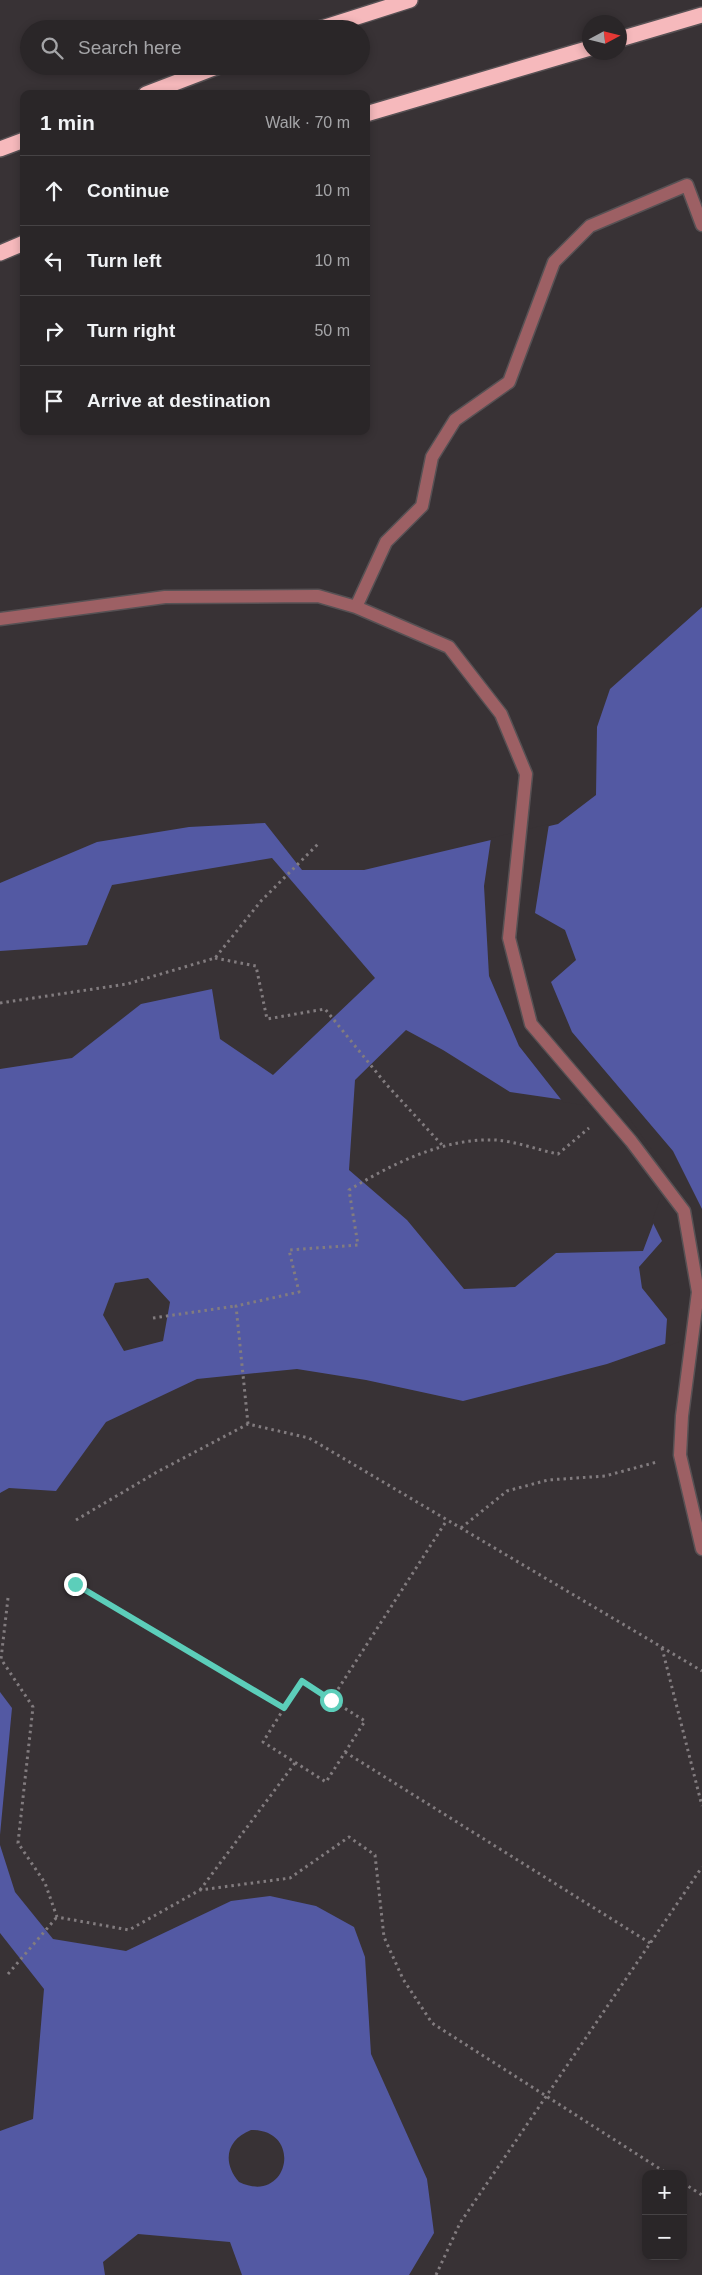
<!DOCTYPE html>
<html lang="en">
<head>
<meta charset="utf-8">
<style>
  body { margin:0; font-family:Helvetica,sans-serif; background:#322e30; color:#f1f3f6 }
  .controls { position:absolute; right:15px; bottom:15px; display:grid; overflow:hidden; border-radius:10px; box-shadow:0 2px 8px #0003 }
  .controls button { width:45px; height:45px; display:grid; place-items:center; padding:0; border:0; border-bottom:1px solid #464345; background:#2a2628; color:#f1f3f6; font:25px sans-serif }
  .compass { position:absolute; left:582px; top:15px; width:45px; height:45px; border-radius:50%; background:#2a2628; box-shadow:0 2px 8px #0003; rotate:83deg }
  .stop { position:absolute; width:15px; height:15px; margin:-11px; border:4px solid #5cceba; border-radius:50%; background:#fff }
  .stop.end { background:#5cceba; border-color:#fff; box-shadow:0 1px 5px #0008 }
  .list { margin:0; padding:0; list-style:none }
  h2 { display:flex; justify-content:space-between; align-items:center; height:65px; margin:0; padding:0 20px; font-size:21px }
  h2 small { font-size:16px; font-weight:400; color:#a5a5a8 }
  .list li { display:grid; grid-template-columns:32px 1fr auto; gap:15px; align-items:center; box-sizing:border-box; height:70px; padding:0 20px; border-top:1px solid #464345 }
  .list b { display:block; font-size:19px; white-space:nowrap }
  .list em { font-size:16px; font-style:normal; color:#a5a5a8 }
  .icon { flex:none; width:28px; height:28px; fill:none; stroke:currentColor; stroke-width:2; stroke-linecap:round; stroke-linejoin:round }
  .map { position:relative; flex:none; width:702px; height:2275px; overflow:hidden }
  .search { position:absolute; background:#2a2628; box-shadow:0 2px 8px #0003; left:20px; top:20px; width:350px; height:55px; display:flex; align-items:center; gap:12px; box-sizing:border-box; padding:0 18px; border-radius:28px; color:#a5a5a8; font-size:19px }
  .panel { position:absolute; background:#2a2628; box-shadow:0 2px 8px #0003; left:20px; top:90px; width:350px; height:345px; border-radius:10px }
  .map>svg:first-child { display:block }
  .water { fill:#5359a3; fill-rule:evenodd }
  .pier { fill:#383235 }
  .lines { fill:none; stroke-linecap:round; stroke-linejoin:round }
  .minor-casing { stroke:#575154; stroke-width:15 }
  .highway-casing { stroke:#575154; stroke-width:18 }
  .path { stroke:#827c7f; stroke-width:3; stroke-dasharray:2.5 4; stroke-linecap:butt }
  .minor { stroke:#9d6064; stroke-width:12 }
  .highway { stroke:#f6b9bc; stroke-width:15 }
  .route { stroke:#5cceba; stroke-width:6 }
</style>
</head>
<body>
<div class="map">
<svg width="702" height="2275" viewBox="0 0 702 2275">
  <rect width="100%" height="100%" fill="#383235"/>
  <path class="water" d="M702 607V1322L693 1334 607 1364 463 1401 366 1380 297 1369 197 1379 106 1422 56 1491 9 1488 0 1493V1069L72 1058 141 1004 212 989 220 1039 273 1075 375 978 272 858 112 885 87 945 0 951V883L97 842 189 827 265 823 302 870H364L558 824 596 795 597 727 610 689ZM406 1030 443 1050 510 1092 626 1109 672 1174 643 1251 556 1253 515 1287 464 1289 407 1220 349 1170 355 1080ZM148 1278 170 1302 163 1341 124 1351 103 1315 115 1283Z
    M0 1692 12 1708 0 1835Z
    M0 1845 15 1892 53 1939 126 1951 231 1901 270 1896 316 1906 354 1927 365 1957 371 2054 427 2179 434 2233 409 2275H242L230 2242 138 2234 103 2262 105 2275H0V2131L33 2119 44 1989 0 1933ZM251 2130C304 2129 289 2206 239 2182 222 2162 226 2140 251 2130Z"/>
  <path class="pier" d="M549 824 535 913 565 930 576 960 551 982 572 1032 673 1151 702 1209V1326L694 1336 665 1347 667 1319 642 1288 639 1267 662 1241 652 1221 669 1174 624 1111 563 1102 519 1046 489 976 484 886 491 838Z"/>
  <g class="lines">
    <g class="minor-casing">
      <path id="minor" d="M356 607 386 542 422 506 432 457 455 420 509 382 554 262 590 226 687 185 702 225
        M0 619 165 597 318 596 356 607 449 647 501 714 526 774 509 938 531 1024 631 1141 684 1211 698 1292 682 1416 680 1455 702 1549"/>
    </g>
    <g class="highway-casing">
      <path id="highway" d="M319 29 410 0
        M620 39 702 15
        M146 94 219 66
        M366 114 590 48
        M0 149 24 140
        M0 253 24 243"/>
    </g>
    <path class="path" d="M215 958 256 966 267 1019 325 1009 386 1084 442 1145
      M0 1003 127 984 215 958 261 901 320 842
      M153 1318 236 1306
      M248 1424 236 1306 299 1292 289 1250 358 1245 349 1190C392 1164 443 1138 495 1140 515 1141 538 1150 558 1154L589 1128
      M76 1520 157 1472 248 1424 309 1438 702 1671
      M461 1528 507 1491 548 1480 605 1476 657 1462
      M75 1584 284 1708
      M8 1598 1 1659 33 1707 18 1843 45 1883 57 1917 129 1930 200 1890 290 1878 349 1837 375 1855 384 1937 403 1979 432 2023 668 2174
      M662 1648 702 1806
      M301 1681 365 1721 326 1782 263 1742Z
      M331 1700 447 1520
      M345 1752 650 1943
      M200 1890 295 1763
      M8 1974 57 1917
      M683 2183 702 2195
      M436 2275 460 2223 702 1867"/>
    <use href="#minor" class="minor"/>
    <use href="#highway" class="highway"/>
  </g>
  <g class="lines">
    <path class="route" d="M75 1584 284 1708 302 1681 331 1700"/>
  </g>
</svg>
<div class="controls">
<button>+</button>
<button>−</button>
</div>
<svg class="compass" viewBox="-18 -18 36 36"><path d="M0-13l5 13h-10z" fill="#e53935"/><path d="M0 13l5-13h-10z" fill="#a5a5a8"/></svg>
<div class="stop" style="left:331px;top:1700px"></div>
<div class="stop end" style="left:75px;top:1584px"></div>
<div class="search"><svg class="icon" aria-label="search" viewBox="0 0 24 24"><circle cx="10" cy="10" r="6"/><path d="M15 15l6 6"/></svg>Search here</div>
<section class="panel">
<h2>1 min<small>Walk · 70 m</small></h2>
<ul class="list">
<li><svg class="icon" aria-label="ahead" viewBox="0 0 24 24"><path d="M12 20V5M6 11l6-6 6 6"/></svg><div><b>Continue</b></div><em>10 m</em></li>
<li><svg class="icon" aria-label="left" viewBox="0 0 24 24"><path d="M17 20v-9H6M10 6l-5 5 5 5"/></svg><div><b>Turn left</b></div><em>10 m</em></li>
<li><svg class="icon" aria-label="right" viewBox="0 0 24 24"><path d="M7 20v-9h11M14 6l5 5-5 5"/></svg><div><b>Turn right</b></div><em>50 m</em></li>
<li><svg class="icon" aria-label="arrive" viewBox="0 0 24 24"><path d="M6 21V4h12l-3 4 3 4H6"/></svg><div><b>Arrive at destination</b></div></li>
</ul>
</section>
</div>
</body>
</html>
